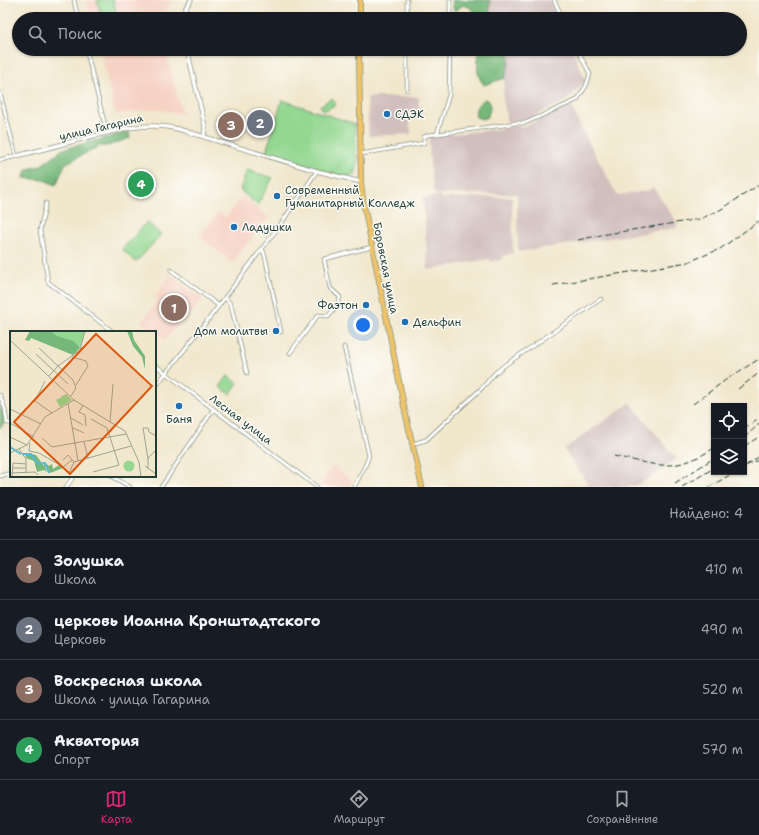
<!DOCTYPE html>
<html lang="ru">
<head>
<meta charset="utf-8">
<style>
  body { margin:0; font-family:"Shantell Sans",sans-serif; background:#242831; color:#f1f3f6 }
  .controls { position:absolute; right:12px; bottom:12px; display:grid; overflow:hidden; border-radius:0px; box-shadow:0 1px 3px #0004 }
  .controls button { width:36px; height:36px; display:grid; place-items:center; padding:0; border:0; border-bottom:1px solid #363941; background:#171b24; color:#f1f3f6; font:20px sans-serif }
  .you { position:absolute; left:363px; top:325px; width:14px; height:14px; margin:-10px; border:3px solid #fff; border-radius:50%; background:#1a73e8; box-shadow:0 0 0 6px #1a73e833 }
  .badge { display:grid; place-items:center; width:26px; height:26px; border-radius:50%; background:#db2777; color:#fff; font-size:13px; font-weight:700 }
  .pin { position:absolute; translate:-50% -50%; border:2px solid #fff; box-shadow:0 1px 4px #0006 }
  .list { margin:0; padding:0; list-style:none }
  h2 { display:flex; justify-content:space-between; align-items:center; height:52px; margin:0; padding:0 16px; font-size:17px }
  h2 small { font-size:13px; font-weight:400; color:#9ea1a6 }
  .list li { display:grid; grid-template-columns:26px 1fr auto; gap:12px; align-items:center; box-sizing:border-box; height:60px; padding:0 16px; border-top:1px solid #363941 }
  .list b { display:block; font-size:15px; white-space:nowrap }
  .list p { margin:0; font-size:13px; white-space:nowrap; color:#9ea1a6 }
  .list em { font-size:13px; font-style:normal; color:#9ea1a6 }
  .icon { flex:none; width:22px; height:22px; fill:none; stroke:currentColor; stroke-width:2; stroke-linecap:round; stroke-linejoin:round }
  .map { position:relative; flex:none; width:759px; height:487px; overflow:hidden }
  .search { position:absolute; background:#171b24; box-shadow:0 1px 3px #0004; left:12px; right:12px; top:12px; height:44px; display:flex; align-items:center; gap:10px; box-sizing:border-box; padding:0 14px; border-radius:22px; color:#9ea1a6; font-size:15px }
  .sheet { height:292px; background:#171b24 }
  nav { display:flex; justify-content:space-around; align-items:center; box-sizing:border-box; height:56px; border-top:1px solid #363941; background:#171b24; font-size:11px; color:#9ea1a6 }
  nav a { display:grid; justify-items:center; gap:2px }
  nav .on { color:#db2777 }
  .map>svg:first-child { display:block }
  .built { fill:#f6d2c4 }
  .industrial { fill:#d1bfbe }
  .green { fill:#93d790; stroke:#598a62 }
  .forest { fill:#76b87a; stroke:#4a7a57 }
  .lines { fill:none; stroke-linecap:round; stroke-linejoin:round }
  .minor-casing { stroke:#889280; stroke-width:4.5 }
  .tertiary-casing { stroke:#889280; stroke-width:5 }
  .primary-casing { stroke:#889280; stroke-width:6 }
  .minor { stroke:#fff; stroke-width:3 }
  .tertiary { stroke:#fff; stroke-width:3.5 }
  .primary { stroke:#efc469; stroke-width:4.5 }
  .rail { stroke:#1f3d34; stroke-width:1; stroke-dasharray:6 3; stroke-linecap:butt }
  .poi-dot { fill:#1f6fb2; stroke:#fdfcf7; stroke-width:1.5 }
  .labels { text-anchor:middle; stroke-width:3; stroke-linejoin:round; paint-order:stroke }
  .poi-label { font-size:11px; fill:#1f3d34; stroke:#fdfcf7; text-anchor:start }
  .street-label { font-size:11px; fill:#1f3d34; stroke:#fdfcf7 }
  .inset-river { fill:none; stroke:#56b9d5; stroke-width:2 }
  .inset-road { fill:none; stroke:#9da390; stroke-width:1 }
  .view { fill:#de580e; fill-opacity:0.15; stroke:#de580e; stroke-width:2 }
  .inset-edge { fill:none; stroke:#1f3d34; stroke-width:2 }
</style>
</head>
<body>
<div class="map">
<svg width="759" height="487" viewBox="0 0 759 487">
  <rect width="100%" height="100%" fill="#fdfcf7"/>
  <filter id="ink" filterUnits="userSpaceOnUse"><feTurbulence type="fractalNoise" baseFrequency=".025" numOctaves="2"/><feDisplacementMap in="SourceGraphic" scale="8" xChannelSelector="R" yChannelSelector="G"/><feConvolveMatrix kernelMatrix="1 2 1 2 8 2 1 2 1" color-interpolation-filters="sRGB"/></filter>
  <filter id="wash" filterUnits="userSpaceOnUse"><feTurbulence type="fractalNoise" baseFrequency=".012" numOctaves="4" result="noise"/><feDisplacementMap in="SourceGraphic" scale="16" xChannelSelector="R" yChannelSelector="G"/><feGaussianBlur stdDeviation="0.9" result="paint"/><feColorMatrix in="noise" values="0 0 0 0 0 0 0 0 0 0 0 0 0 0 0 0 0 1.4 0 .05"/><feComposite in="paint" operator="in"/></filter>
  <g filter="url(#wash)">
    <rect width="100%" height="100%" fill="#f1e7cd"/>
    <path class="built" d="M86 0H172L163 19H91Z
      M100 49H165L182 114 154 109 115 114Z
      M243 196 268 218 232 263 199 236 219 212 226 217Z
      M170 275 203 299 186 320 183 317 165 340 141 323 159 299 155 296Z
      M333 466 352 481 350 487H324L320 484Z"/>
    <path class="industrial" d="M489 0H549L558 19H489Z
      M506 49H572L586 81 566 101 525 120 507 123 503 99Z
      M367 97H419V110L409 118 411 134 369 136Z
      M571 105 581 128 617 195 648 191 653 187 676 221 677 228 518 252 517 194H435L433 188 430 165 429 137 505 128 518 125 520 128Z
      M441 195V198L512 197 513 253 503 256V259L491 262 489 259 428 270 423 198Z
      M630 403 677 459 668 464V466L643 482 631 487H590L564 449Z"/>
    <path class="green" d="M97 0H113L118 19H102Z
      M332 98 336 104 324 111 320 106Z
      M282 100 355 124 357 168 355 174 352 176H343L274 156 266 152Z
      M247 170 273 178 257 205 240 190Z
      M147 222 161 235 136 262 122 249Z
      M228 376 238 383 230 394 220 387Z"/>
    <path class="forest" d="M453 0H490L489 19H475L473 11 469 7 463 5 455 11C452 8 452 4 453 0Z
      M480 49 509 50V62L505 78 484 85C475 74 477 62 480 49Z
      M485 99 489 101C491 106 490 112 487 117L482 119 476 117C474 108 478 104 485 99Z
      M129 132 130 138 107 146H99L65 164 56 185 44 180 24 178 25 172 28 169 40 166 63 149Z
      M0 405 5 416 4 423 0 428Z"/>
  </g>
  <g filter="url(#ink)">
    <g class="lines">
      <g class="minor-casing">
        <path id="minor" d="M74 0 78 19
          M450 0V19
          M554 0 563 19
          M407 19V0
          M86 49 107 133
          M407 90V49
          M0 93 16 156
          M437 134 504 125 515 123H525L577 100 586 86 590 74 577 49
          M361 154 424 143V137L428 135 437 134 449 95 450 49
          M46 203 40 230 48 282 113 332
          M262 248 265 256 281 332
          M171 270 219 306
          M225 297 231 305 247 373
          M344 347 369 456 365 466 354 487
          M290 353 318 315 328 316 337 306 340 297 330 288 324 259 372 247
          M155 365 317 487
          M155 387 211 316 280 225 317 171
          M0 395 5 409 7 423H11
          M412 444 426 440 482 388 495 373 505 365 601 299
          M0 476 11 473
          M112 476 130 487
          M66 487 74 476
          M161 487 213 410"/>
      </g>
      <g class="tertiary-casing">
        <path id="tertiary" d="M182 19 186 7 191 0
          M187 49 205 126 204 136
          M0 160C25 154 49 148 74 141 108 133 143 120 178 129L317 171 361 182"/>
      </g>
      <g class="primary-casing">
        <path id="primary" d="M360 19V0
          M359 49 361 182 363 201 405 411 422 487"/>
      </g>
      <use href="#minor" class="minor"/>
      <use href="#tertiary" class="tertiary"/>
      <use href="#primary" class="primary"/>
      <path class="rail" d="M578 240 601 235 700 219 720 210 759 185
        M553 285 688 262 720 249 759 221
        M738 389 759 373
        M693 404 727 379 759 359
        M744 428 759 418
        M744 438 759 424
        M744 446 759 437
        M614 456C657 465 674 474 714 448
        M759 457 745 466 759 460
        M675 483 714 458
        M682 487 714 468
        M709 487 735 472"/>
    </g>
  </g>
  <g class="poi-dot">
    <circle cx="387" cy="114" r="4"/>
    <circle cx="277" cy="196" r="4"/>
    <circle cx="234" cy="227" r="4"/>
    <circle cx="366" cy="305" r="4"/>
    <circle cx="405" cy="322" r="4"/>
    <circle cx="276" cy="331" r="4"/>
    <circle cx="179" cy="406" r="4"/>
  </g>
  <g class="labels">
    <g class="poi-label">
      <text x="395" y="118">СДЭК</text>
      <text x="285" y="194">Современный<tspan x="285" dy="13">Гуманитарный Колледж</tspan></text>
      <text x="242" y="231">Ладушки</text>
      <text x="358" y="309" text-anchor="end">Фаэтон</text>
      <text x="413" y="326">Дельфин</text>
      <text x="268" y="335" text-anchor="end">Дом молитвы</text>
      <text x="179" y="423" text-anchor="middle">Баня</text>
    </g>
    <g class="street-label">
      <text transform="translate(101 127) rotate(-13)" y="4">улица Гагарина</text>
      <text transform="translate(386 268) rotate(79)" y="4">Боровская улица</text>
      <text transform="translate(241 419) rotate(37)" y="4">Лесная улица</text>
    </g>
  </g>
  <g transform="translate(10 331)">
    <rect width="146" height="146" fill="#f1e7cd"/>
    <path d="M75 0 70 17 64 10 47 5 42 1ZM51 63 52 65 56 63 62 69 50 76 46 69 52 66ZM113.5 135a5.5 5.5 0 1 1 11 0a5.5 5.5 0 1 1-11 0Z" fill="#93d790"/>
    <path d="M20 0H41L47 5 64 10 70 17 63 24 21 7 19 10 15 9ZM117 0H122L124 9 135 25V38L132 26 123 15ZM15 122 26 124 34 135V131L39 135 42 133 43 138 49 134 53 137 40 142 37 135 35 136 37 141 34 139 27 141 24 130 16 127Z" fill="#76b87a"/>
    <path class="inset-river" d="M0 116 11 123M12 123H21L28 133 35 132 39 142"/>
    <path class="inset-road" d="M0 9 64 69 115 100 129 131 131 146M29 17 63 49 66 57 61 65M26 23 58 53M62 26 76 30 78 35 66 54M39 45 48 35 70 19 75 0M35 50 25 70 42 82M58 72 68 130M73 74 69 81 75 84 76 95M0 78 31 93M61 87 73 94M81 88 97 97 109 134 83 141M100 91 103 53M0 92 24 106M63 97 74 102M0 106 17 114M32 107 42 116 116 103M74 111 78 127M20 112 19 120 29 122 53 136 62 129M9 118 16 128V141M0 122 17 114 35 86 64 69M138 128 133 97H138L139 101 146 105M53 129 58 124 64 131 121 115M135 135 146 143M3 137H16M138 138V127L146 119M0 142 25 141 28 144M59 142 64 131M2 146 3 132 16 133"/>
    <path class="view" d="M86 3 142 55 60 143 4 91Z"/>
    <rect width="146" height="146" class="inset-edge"/>
  </g>
</svg>
<div class="controls">
<button><svg class="icon" aria-label="locate" viewBox="0 0 24 24"><circle cx="12" cy="12" r="6"/><path d="M12 2v4M12 18v4M2 12h4M18 12h4"/></svg></button>
<button><svg class="icon" aria-label="layers" viewBox="0 0 24 24"><path d="M12 4l9 5-9 5-9-5zM3 14l9 5 9-5"/></svg></button>
</div>
<div class="you"></div>
<div class="pin badge" style="left:174px;top:308px;background:#8d6e63">1</div>
<div class="pin badge" style="left:260px;top:123px;background:#6b7280">2</div>
<div class="pin badge" style="left:231px;top:125px;background:#8d6e63">3</div>
<div class="pin badge" style="left:141px;top:184px;background:#2e9e5b">4</div>
<div class="search"><svg class="icon" aria-label="search" viewBox="0 0 24 24"><circle cx="10" cy="10" r="6"/><path d="M15 15l6 6"/></svg>Поиск</div>
</div>
<section class="sheet">
<h2>Рядом<small>Найдено: 4</small></h2>
<ul class="list">
<li><span class="badge" style="background:#8d6e63">1</span><div><b>Золушка</b><p>Школа</p></div><em>410 m</em></li>
<li><span class="badge" style="background:#6b7280">2</span><div><b>церковь Иоанна Кронштадтского</b><p>Церковь</p></div><em>490 m</em></li>
<li><span class="badge" style="background:#8d6e63">3</span><div><b>Воскресная школа</b><p>Школа · улица Гагарина</p></div><em>520 m</em></li>
<li><span class="badge" style="background:#2e9e5b">4</span><div><b>Акватория</b><p>Спорт</p></div><em>570 m</em></li>
</ul>
</section>
<nav>
<a class="on"><svg class="icon" aria-label="map" viewBox="0 0 24 24"><path d="M3 6l6-2 6 2 6-2v14l-6 2-6-2-6 2zM9 4v14M15 6v14"/></svg>Карта</a>
<a><svg class="icon" aria-label="directions" viewBox="0 0 24 24"><path d="M12 3l9 9-9 9-9-9zM9 14v-3h6M13 9l2 2-2 2"/></svg>Маршрут</a>
<a><svg class="icon" aria-label="saved" viewBox="0 0 24 24"><path d="M7 4h10v16l-5-4-5 4z"/></svg>Сохранённые</a>
</nav>
</body>
</html>
